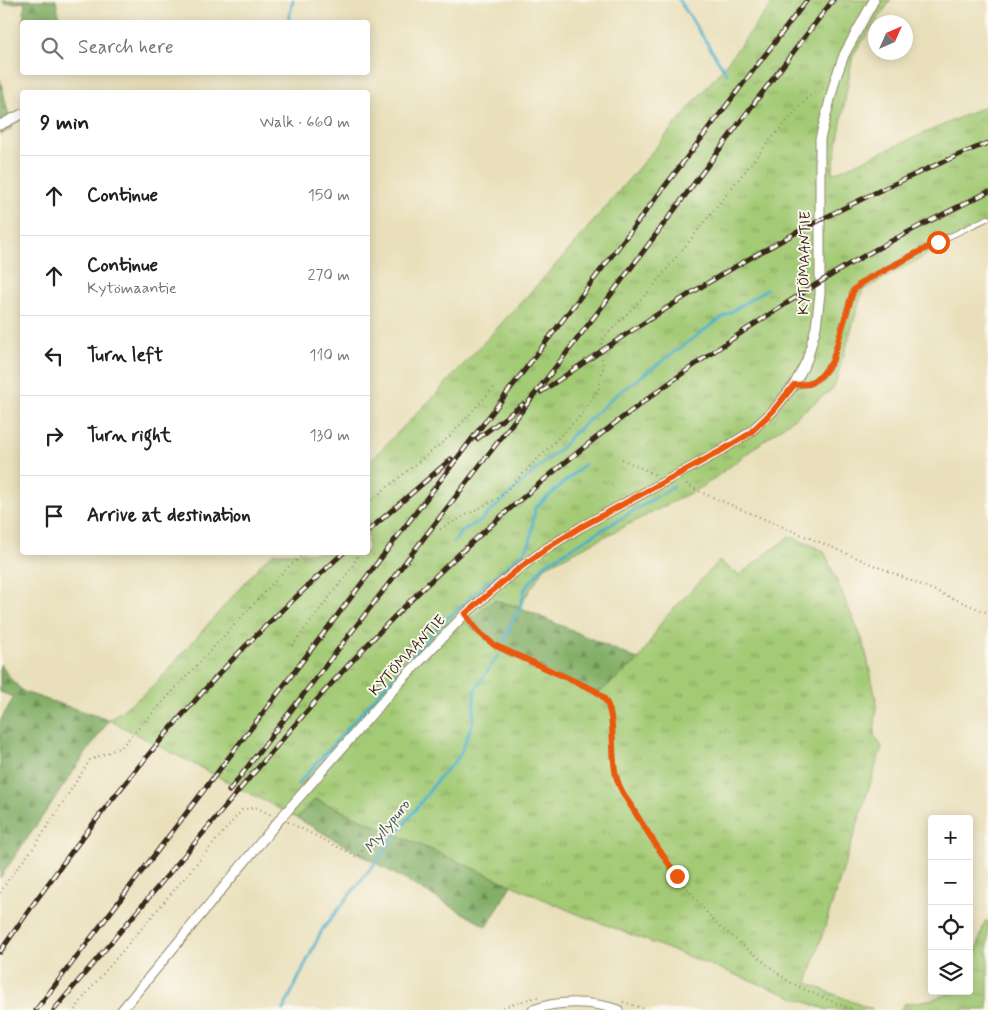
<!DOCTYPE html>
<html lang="en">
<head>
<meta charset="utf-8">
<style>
  body { margin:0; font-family:Mynerve,sans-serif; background:#f2f2f2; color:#202124 }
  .controls { position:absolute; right:15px; bottom:15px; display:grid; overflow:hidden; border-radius:5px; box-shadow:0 2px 12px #0003 }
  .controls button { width:45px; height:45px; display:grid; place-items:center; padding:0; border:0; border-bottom:1px solid #e0e0e0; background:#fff; color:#202124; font:25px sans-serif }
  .compass { position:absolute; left:868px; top:15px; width:45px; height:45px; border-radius:50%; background:#fff; box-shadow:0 2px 12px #0003; rotate:45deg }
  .stop { position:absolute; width:15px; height:15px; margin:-11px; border:4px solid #ea580c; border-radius:50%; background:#fff }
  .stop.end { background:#ea580c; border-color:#fff; box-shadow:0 1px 5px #0008 }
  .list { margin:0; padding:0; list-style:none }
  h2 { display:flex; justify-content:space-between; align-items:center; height:65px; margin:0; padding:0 20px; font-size:21px }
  h2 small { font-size:16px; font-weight:400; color:#757577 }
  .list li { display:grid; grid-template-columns:32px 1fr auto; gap:15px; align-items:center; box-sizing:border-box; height:80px; padding:0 20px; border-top:1px solid #e0e0e0 }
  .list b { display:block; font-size:19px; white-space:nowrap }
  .list p { margin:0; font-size:16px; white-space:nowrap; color:#757577 }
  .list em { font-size:16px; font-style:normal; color:#757577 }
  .icon { flex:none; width:28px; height:28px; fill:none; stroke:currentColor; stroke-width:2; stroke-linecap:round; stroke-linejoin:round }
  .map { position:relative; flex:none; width:988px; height:1010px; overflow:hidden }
  .search { position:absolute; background:#fff; box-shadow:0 2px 12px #0003; left:20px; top:20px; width:350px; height:55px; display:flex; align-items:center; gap:12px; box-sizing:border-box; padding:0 18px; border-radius:5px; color:#757577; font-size:19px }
  .panel { position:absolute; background:#fff; box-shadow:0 2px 12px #0003; left:20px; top:90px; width:350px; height:465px; border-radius:5px }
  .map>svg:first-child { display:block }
  .grass { fill:url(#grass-tufts); stroke:#6f7a4a }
  .forest { fill:url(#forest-firs); stroke:#5e6c42 }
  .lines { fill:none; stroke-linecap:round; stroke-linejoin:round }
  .stream { stroke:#4aaec9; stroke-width:3 }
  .lane-casing { stroke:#92856c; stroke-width:6 }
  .street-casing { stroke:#92856c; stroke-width:11 }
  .path { stroke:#92856c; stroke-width:2; stroke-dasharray:1 4; stroke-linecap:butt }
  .lane { stroke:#fff; stroke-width:4.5 }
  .street { stroke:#fff; stroke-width:9 }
  .rail-casing { stroke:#3b2a1e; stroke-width:5 }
  .rail { stroke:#fbf7ec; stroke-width:3; stroke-dasharray:9; stroke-linecap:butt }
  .route { stroke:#ea580c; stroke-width:6 }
  .labels { text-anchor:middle; stroke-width:4; stroke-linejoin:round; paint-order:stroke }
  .street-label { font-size:15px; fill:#3b2a1e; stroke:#fbf7ec }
  .water-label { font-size:16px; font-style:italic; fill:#40585a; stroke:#fbf7ec }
</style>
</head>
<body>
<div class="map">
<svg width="988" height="1010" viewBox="0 0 988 1010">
  <defs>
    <pattern id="grass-tufts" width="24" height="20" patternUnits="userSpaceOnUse" patternTransform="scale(1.25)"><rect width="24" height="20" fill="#a3ca75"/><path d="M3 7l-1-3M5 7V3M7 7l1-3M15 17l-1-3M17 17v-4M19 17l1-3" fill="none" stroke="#86a45f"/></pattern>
    <pattern id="forest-firs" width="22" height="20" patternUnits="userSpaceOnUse" patternTransform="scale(1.25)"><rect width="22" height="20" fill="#82ae66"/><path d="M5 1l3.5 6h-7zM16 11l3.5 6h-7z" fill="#6c8e53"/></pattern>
  </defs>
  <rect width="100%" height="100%" fill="#fbf7ec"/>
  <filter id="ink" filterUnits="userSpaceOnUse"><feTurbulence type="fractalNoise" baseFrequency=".02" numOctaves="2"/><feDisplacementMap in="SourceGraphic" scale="10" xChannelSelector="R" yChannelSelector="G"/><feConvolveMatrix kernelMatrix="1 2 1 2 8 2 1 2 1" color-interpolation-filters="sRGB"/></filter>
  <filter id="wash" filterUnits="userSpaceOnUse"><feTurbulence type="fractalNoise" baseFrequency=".0096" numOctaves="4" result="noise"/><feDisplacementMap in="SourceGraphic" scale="20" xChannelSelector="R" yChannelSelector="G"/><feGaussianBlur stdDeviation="1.12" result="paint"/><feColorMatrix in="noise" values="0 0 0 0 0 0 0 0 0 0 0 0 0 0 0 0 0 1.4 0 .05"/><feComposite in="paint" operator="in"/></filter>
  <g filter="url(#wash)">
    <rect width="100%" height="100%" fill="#e9e0bb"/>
    <path class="grass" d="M775 0H891L853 55 832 174 988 105V224L941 247 863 290 834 388 704 486 545 567 519 607 494 600 597 694 639 660 663 620 719 561 739 575 790 536 824 551 864 644 877 704 874 735 882 747 807 983 873 1010H827L575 913 315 799 297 818 109 720 152 688 263 562 274 553 368 552V463L437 393 564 256 722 69Z
      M985 921H988V1010H900L904 1004 934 999 955 991H969V976Z"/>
    <path class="forest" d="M2 0H56L60 22H23L25 2 5 4Z
      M0 79 12 128 0 135Z
      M494 600 519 607 639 660 597 694 499 650 466 623Z
      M0 664 11 679 24 692 109 720 0 878V721L14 697 0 692Z
      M315 799 511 885 487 927 297 818Z"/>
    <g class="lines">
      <path class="stream" d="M679 0 727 74
        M288 22 293 0
        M454 542C462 530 466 527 479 522L547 460 564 446 570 437 617 394 717 321 767 289
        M504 641 512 622 519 611 525 589 545 564 673 487
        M298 784 437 628 483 586 524 552 530 543 535 508 585 464
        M283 1010 322 930 375 863 439 778 459 757 473 722 475 690 498 655"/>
    </g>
  </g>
  <g filter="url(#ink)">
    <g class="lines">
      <g class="lane-casing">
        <path id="lane" d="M795 385 809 384 821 377 832 362 853 291 862 282 938 242 988 218"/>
      </g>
      <g class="street-casing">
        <path id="street" d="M0 125 22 114
          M122 1010 280 819 398 684 465 614 517 570 547 548 581 527 719 452 749 433 773 411 794 385 807 360 816 327 820 294V139L835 80 844 55 874 0
          M533 1010C559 1000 593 1001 618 1010"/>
      </g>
      <path class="path" d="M622 459 656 475
        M682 481 700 492 988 613
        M368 503 450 436 496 385
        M440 529 500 497 583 413 599 388 603 368 601 347 602 340 651 289 765 146 808 97 823 88
        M470 621 479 633 493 645 594 690 602 697 608 706 611 724 614 768 617 780 622 791 642 825 677 876 708 914 720 927 789 982 823 998 854 1010
        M292 646 350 570 360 552
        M288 822 358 857 369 840
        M0 893 10 877 35 846 90 760 121 747 286 569 307 552
        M623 1002 648 1010
        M75 1010 86 994 242 810 255 807 272 815
        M499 1010 504 1007 532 998 540 997"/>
      <use href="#lane" class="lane"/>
      <use href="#street" class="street"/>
      <g class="rail-casing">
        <path id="rail" d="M541 392C574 370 606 347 639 326 728 268 821 216 918 173 941 163 964 152 988 143
          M477 439 523 404
          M368 531 451 459
          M229 791 601 308 752 106 833 0
          M0 952C70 849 147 751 232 660 267 623 306 588 344 552
          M36 1010 807 0
          M54 1010C104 951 154 891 204 832 266 758 328 684 396 615 503 507 621 413 747 329 781 307 814 285 848 265 894 238 941 215 988 192"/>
      </g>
      <use href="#rail" class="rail"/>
    </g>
  </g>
  <g class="lines" filter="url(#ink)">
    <path class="route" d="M677 876C662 854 647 832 633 809 627 800 620 790 617 779 609 756 618 714 603 697 600 694 597 692 594 690L494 645 479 632 465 614 517 570 547 548 581 527 719 452 749 434 773 411 794 385 809 384 821 376 832 362 853 291 862 282 938 242"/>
  </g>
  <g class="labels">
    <g class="street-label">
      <text transform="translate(804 263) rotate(-89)" y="5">KYTÖMAANTIE</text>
      <text transform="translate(407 655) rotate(-47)" y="5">KYTÖMAANTIE</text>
    </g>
    <g class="water-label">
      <text transform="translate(386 826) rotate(-52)" y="6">Myllypuro</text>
    </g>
  </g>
</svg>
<div class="controls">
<button>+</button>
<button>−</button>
<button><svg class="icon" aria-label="locate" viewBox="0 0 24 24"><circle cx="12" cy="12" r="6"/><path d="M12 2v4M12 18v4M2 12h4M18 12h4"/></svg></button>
<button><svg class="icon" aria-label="layers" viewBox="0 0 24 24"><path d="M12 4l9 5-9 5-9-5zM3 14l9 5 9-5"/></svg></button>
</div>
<svg class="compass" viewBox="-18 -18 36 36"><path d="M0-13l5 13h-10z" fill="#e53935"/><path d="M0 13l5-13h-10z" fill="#757577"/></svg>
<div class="stop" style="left:938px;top:242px"></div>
<div class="stop end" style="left:677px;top:876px"></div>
<div class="search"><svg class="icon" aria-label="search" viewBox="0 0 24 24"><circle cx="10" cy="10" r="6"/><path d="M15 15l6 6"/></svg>Search here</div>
<section class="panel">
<h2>9 min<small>Walk · 660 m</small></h2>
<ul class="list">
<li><svg class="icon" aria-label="ahead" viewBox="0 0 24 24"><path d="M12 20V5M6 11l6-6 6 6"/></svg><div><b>Continue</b></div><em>150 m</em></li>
<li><svg class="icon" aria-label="ahead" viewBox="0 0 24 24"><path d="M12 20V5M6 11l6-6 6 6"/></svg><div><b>Continue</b><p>Kytömaantie</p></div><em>270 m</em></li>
<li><svg class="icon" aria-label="left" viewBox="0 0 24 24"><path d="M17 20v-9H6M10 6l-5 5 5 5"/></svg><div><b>Turn left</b></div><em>110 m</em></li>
<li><svg class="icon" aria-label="right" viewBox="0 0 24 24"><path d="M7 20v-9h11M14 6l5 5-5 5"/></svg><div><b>Turn right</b></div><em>130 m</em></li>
<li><svg class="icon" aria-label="arrive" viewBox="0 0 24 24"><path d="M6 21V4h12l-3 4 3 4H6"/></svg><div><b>Arrive at destination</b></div></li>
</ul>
</section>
</div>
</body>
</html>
